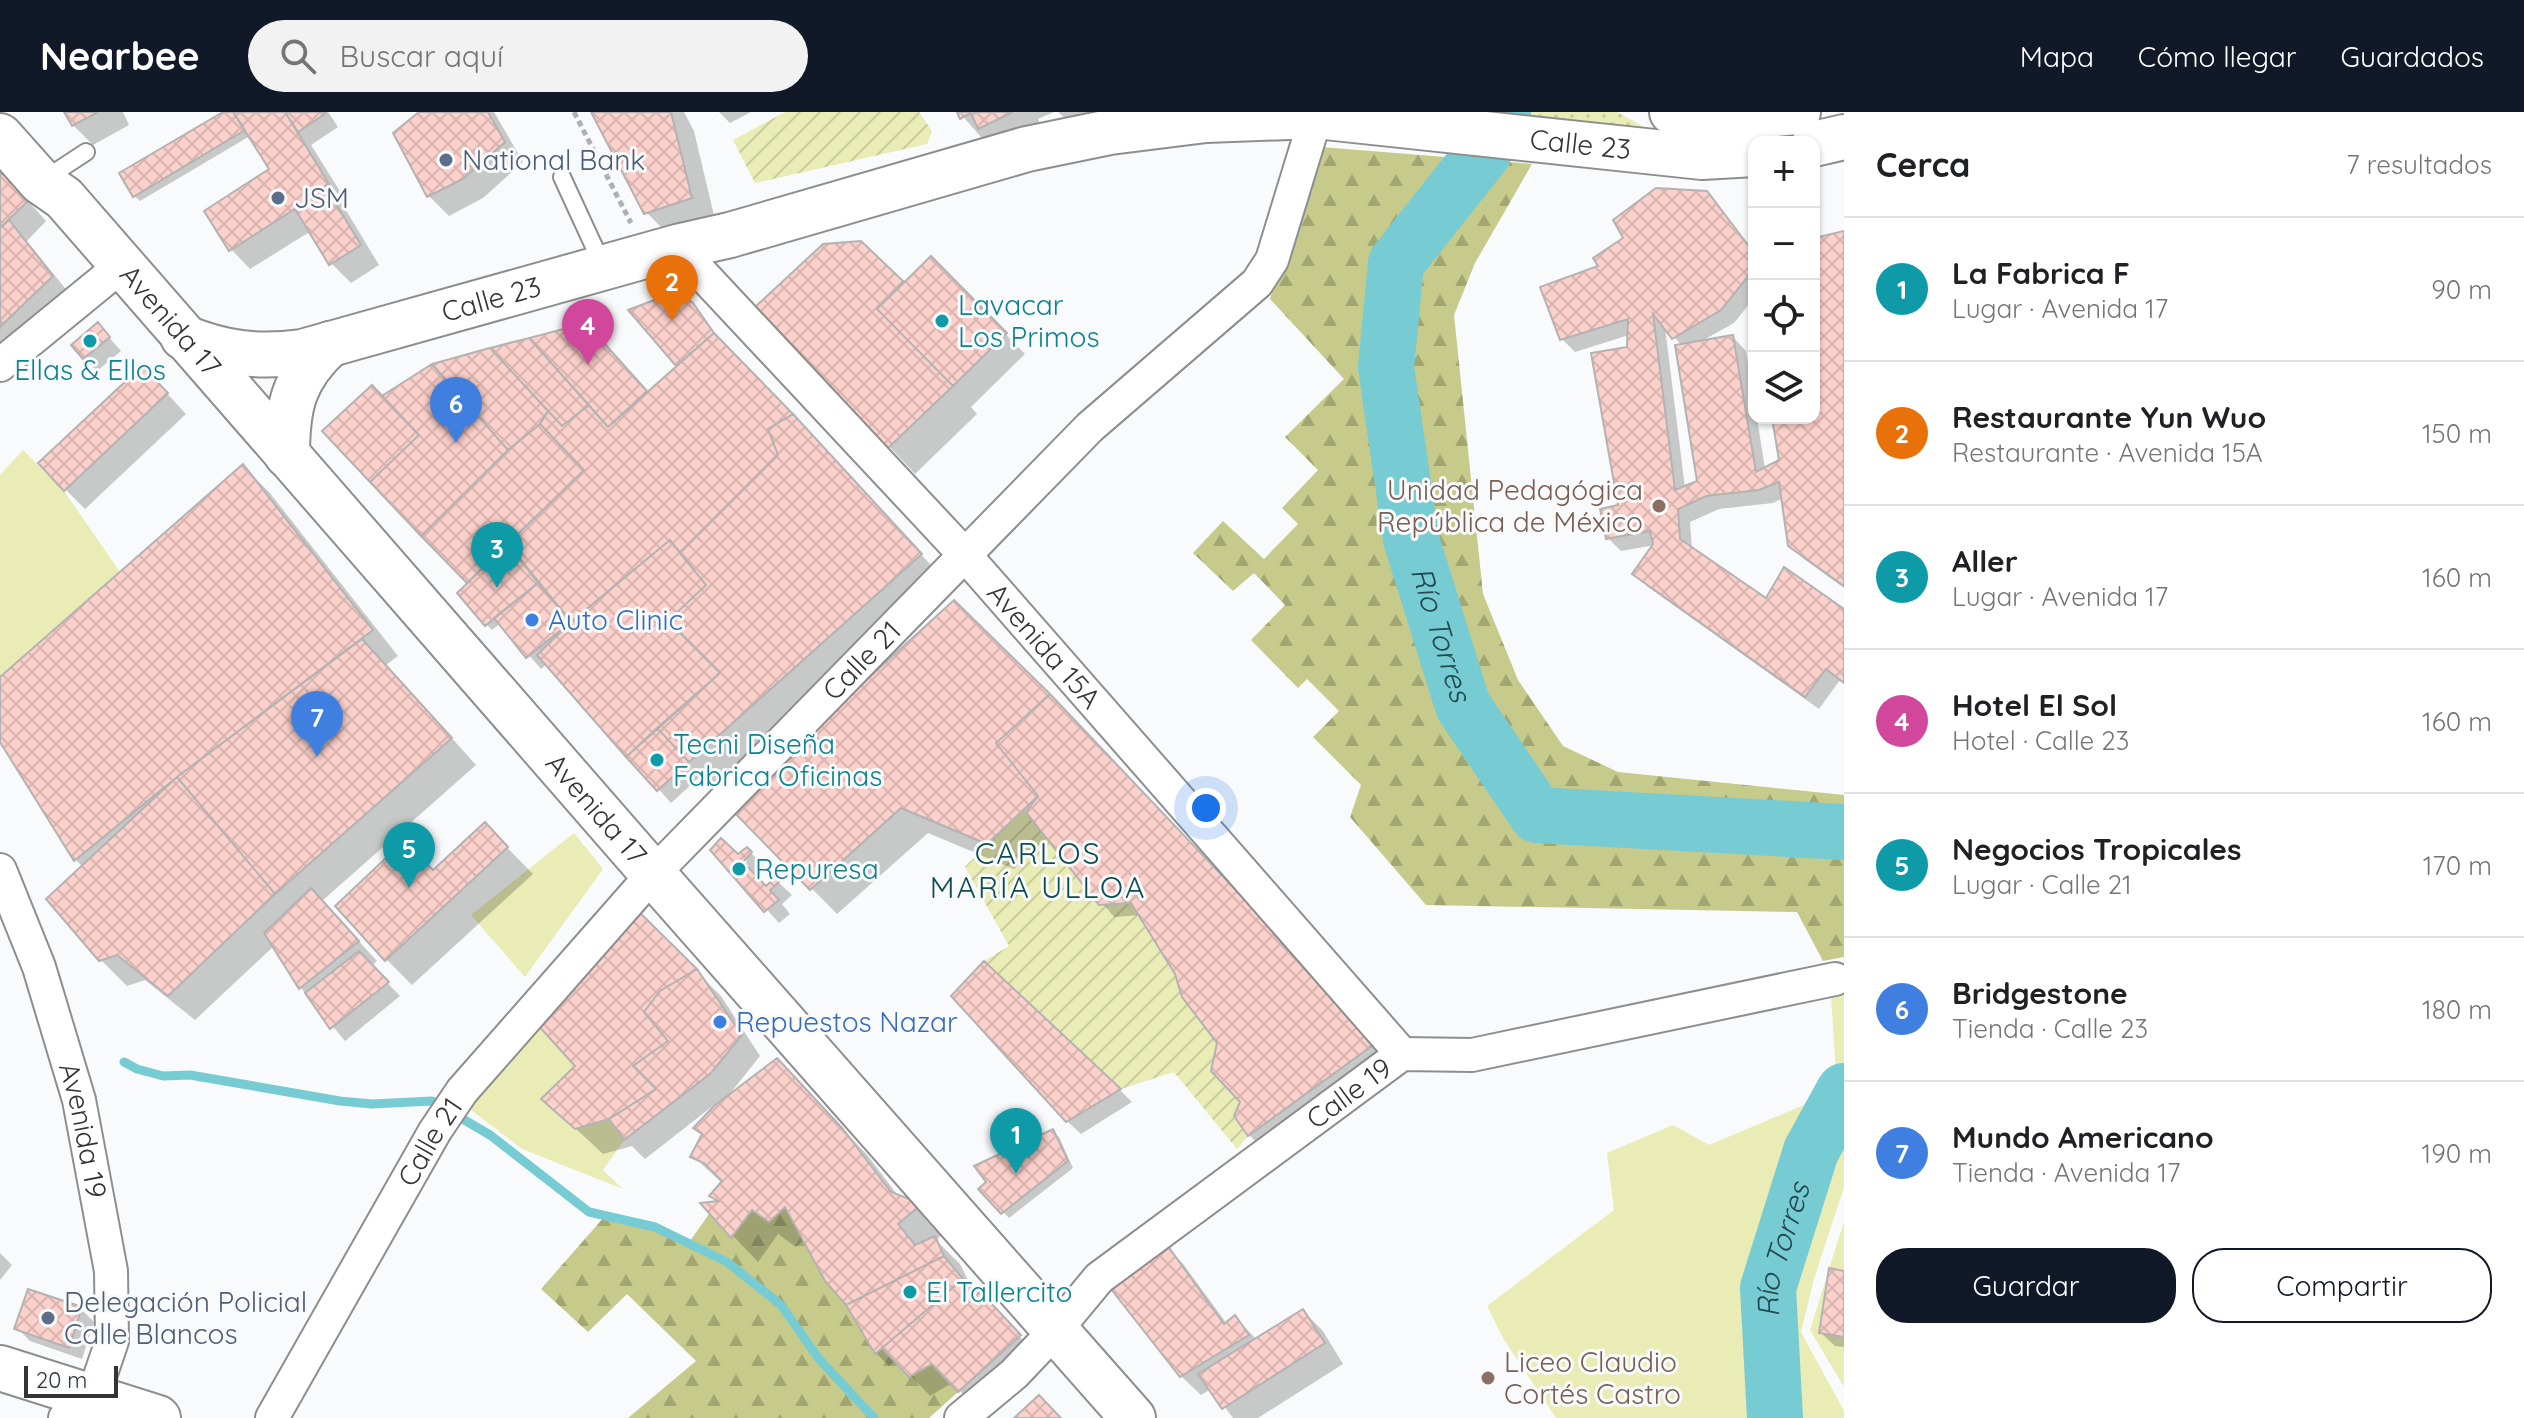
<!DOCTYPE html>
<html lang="es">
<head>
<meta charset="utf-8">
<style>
  body { margin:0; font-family:Quicksand,sans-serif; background:#f2f2f2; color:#202124 }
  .controls { position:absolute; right:24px; top:24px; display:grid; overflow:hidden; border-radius:16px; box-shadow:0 2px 6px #0004 }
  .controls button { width:72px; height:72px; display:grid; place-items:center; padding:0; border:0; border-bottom:2px solid #e0e0e0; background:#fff; color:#202124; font:40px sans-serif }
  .scale { position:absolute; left:24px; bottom:20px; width:94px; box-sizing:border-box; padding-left:8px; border:4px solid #343435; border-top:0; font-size:22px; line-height:28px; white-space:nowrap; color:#343435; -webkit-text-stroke:6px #f9fafb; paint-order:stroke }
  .you { position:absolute; left:1206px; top:696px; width:28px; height:28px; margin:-20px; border:6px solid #fff; border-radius:50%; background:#1a73e8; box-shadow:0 0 0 12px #1a73e833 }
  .badge { display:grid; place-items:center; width:52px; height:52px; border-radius:50%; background:#111827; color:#fff; font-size:26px; font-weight:700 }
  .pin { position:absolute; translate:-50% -66px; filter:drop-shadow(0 2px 4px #0008) }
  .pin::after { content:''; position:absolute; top:42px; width:28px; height:24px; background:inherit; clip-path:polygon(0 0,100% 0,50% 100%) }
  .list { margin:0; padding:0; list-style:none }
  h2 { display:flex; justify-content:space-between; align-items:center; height:104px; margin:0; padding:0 32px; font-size:34px }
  h2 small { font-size:26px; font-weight:400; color:#757577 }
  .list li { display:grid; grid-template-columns:52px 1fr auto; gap:24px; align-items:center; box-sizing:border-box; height:144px; padding:0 32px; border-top:2px solid #e0e0e0 }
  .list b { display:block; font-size:30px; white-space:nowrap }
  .list p { margin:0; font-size:26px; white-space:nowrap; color:#757577 }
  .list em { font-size:26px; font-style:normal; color:#757577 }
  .actions { display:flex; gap:16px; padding:24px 32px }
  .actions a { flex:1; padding:18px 0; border:2px solid #111827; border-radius:32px; text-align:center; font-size:28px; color:#111827 }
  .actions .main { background:#111827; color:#fff }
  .icon { flex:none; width:44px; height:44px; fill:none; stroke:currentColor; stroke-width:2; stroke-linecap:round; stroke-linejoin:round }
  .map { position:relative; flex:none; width:1844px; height:1306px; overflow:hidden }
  header { display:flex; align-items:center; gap:48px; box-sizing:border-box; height:112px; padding:0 40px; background:#111827; color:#fff }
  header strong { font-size:38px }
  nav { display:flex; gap:44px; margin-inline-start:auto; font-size:28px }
  .search { width:560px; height:72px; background:#f2f2f2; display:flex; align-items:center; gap:20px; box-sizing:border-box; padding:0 28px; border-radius:44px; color:#757577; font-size:30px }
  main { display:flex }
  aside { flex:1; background:#fff }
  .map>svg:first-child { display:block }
  .grass { fill:url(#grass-dots) }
  .forest { fill:url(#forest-firs) }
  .park { fill:#e9edb5 }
  .garden { fill:url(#garden-furrows) }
  .shadow { fill:#0003; fill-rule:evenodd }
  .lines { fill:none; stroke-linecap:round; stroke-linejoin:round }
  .stream { stroke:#77cbd3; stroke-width:9 }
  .river { stroke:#77cbd3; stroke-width:56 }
  .building { fill:url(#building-cross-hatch); stroke:#b4b2b2; stroke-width:2 }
  .service-casing { stroke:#8d8e8f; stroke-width:20 }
  .minor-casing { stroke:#8d8e8f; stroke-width:36 }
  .secondary-casing { stroke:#8d8e8f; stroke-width:48 }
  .path { stroke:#b0b0b1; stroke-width:5; stroke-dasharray:6 4; stroke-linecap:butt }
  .service { stroke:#fff; stroke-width:16 }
  .minor { stroke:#fff; stroke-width:32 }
  .secondary { stroke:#fff; stroke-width:44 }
  .service-dot { fill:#5c6f8a; stroke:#f9fafb; stroke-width:3 }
  .culture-dot { fill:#0f9aa8; stroke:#f9fafb; stroke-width:3 }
  .education-dot { fill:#8d6e63; stroke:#f9fafb; stroke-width:3 }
  .shop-dot { fill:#3f7fe0; stroke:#f9fafb; stroke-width:3 }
  .labels { text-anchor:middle; stroke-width:6; stroke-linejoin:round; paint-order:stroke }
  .street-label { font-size:28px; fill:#343435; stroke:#f9fafb }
  .service-label { font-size:28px; fill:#4e5e75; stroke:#f9fafb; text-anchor:start }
  .culture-label { font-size:28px; fill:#0d838f; stroke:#f9fafb; text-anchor:start }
  .education-label { font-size:28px; fill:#785e54; stroke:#f9fafb; text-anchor:end }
  .shop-label { font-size:28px; fill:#366cbe; stroke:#f9fafb; text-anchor:start }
  .water-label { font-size:30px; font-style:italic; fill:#234a4e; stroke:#f9fafb }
  .neighbourhood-label { font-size:30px; letter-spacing:2px; fill:#0d4c4f; stroke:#f9fafb }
</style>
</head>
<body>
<header>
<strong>Nearbee</strong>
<div class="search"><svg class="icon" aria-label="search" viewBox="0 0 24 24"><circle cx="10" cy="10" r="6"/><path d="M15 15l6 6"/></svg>Buscar aquí</div>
<nav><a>Mapa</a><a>Cómo llegar</a><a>Guardados</a></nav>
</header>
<main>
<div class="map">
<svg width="1844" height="1306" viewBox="0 0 1844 1306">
  <defs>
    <pattern id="grass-dots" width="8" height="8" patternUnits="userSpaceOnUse" patternTransform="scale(2)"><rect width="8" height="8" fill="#e9edb5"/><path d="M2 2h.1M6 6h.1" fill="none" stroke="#c8cc9c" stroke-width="1.8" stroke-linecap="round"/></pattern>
    <pattern id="forest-firs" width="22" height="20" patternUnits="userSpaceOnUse" patternTransform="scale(2)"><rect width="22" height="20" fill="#c6cb8c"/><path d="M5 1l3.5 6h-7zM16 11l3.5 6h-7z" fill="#a2a673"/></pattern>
    <pattern id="garden-furrows" width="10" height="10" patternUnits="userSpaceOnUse" patternTransform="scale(2)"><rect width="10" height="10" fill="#e9edb5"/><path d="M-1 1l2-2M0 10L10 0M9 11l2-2" fill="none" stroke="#c8cc9c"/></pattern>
    <pattern id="building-cross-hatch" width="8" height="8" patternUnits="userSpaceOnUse" patternTransform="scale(2)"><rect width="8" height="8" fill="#fcd1cb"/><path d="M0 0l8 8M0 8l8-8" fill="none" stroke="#d9b4af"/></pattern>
  </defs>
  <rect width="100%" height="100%" fill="#f9fafb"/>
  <path class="grass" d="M1489 0H1618L1654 21Z"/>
  <path class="forest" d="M1321 35 1532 52 1475 151 1454 203 1483 482 1518 568 1563 634 1618 660 1844 683V845L1823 849 1797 800 1426 793 1350 705 1361 673 1313 625 1339 599 1307 567 1298 576 1251 528 1285 493 1254 461 1233 479 1193 441 1223 409 1264 447 1298 412 1282 396 1318 358 1285 325 1344 267 1270 187 1312 46Z
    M785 1095 831 1175 846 1193 874 1242 882 1236 909 1265 932 1252 958 1280 929 1306H628L696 1249 627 1182 588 1220 541 1177 605 1104 655 1115 690 1129 709 1102 731 1126 752 1098 769 1110Z"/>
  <path class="park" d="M23 338 64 379 120 460 0 565V363Z
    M574 721 603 757 525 865 471 803Z
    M1844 880V1075L1814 1167 1801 1220 1844 1299V1306H1556L1503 1226 1487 1194 1614 1098 1607 1041 1673 1013 1709 1033 1837 979 1831 884Z
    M536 911 575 954 541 987 575 1017 609 1007 624 1028 603 1058 623 1077 522 1037 467 995Z
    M1844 1109V1275L1810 1218Z"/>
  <path class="garden" d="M785 0H919L932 19 927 32 755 71 733 28Z
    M1022 695 1099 793 1131 791 1175 862 1182 885 1217 931 1211 959 1240 990 1234 1004 1248 1024 1237 1037 1174 960 1121 977 1048 913 984 849 1009 834 965 755Z"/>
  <path class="shadow" d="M66 0H123L129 13 93 33 73 13Z
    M227 0H328L338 15 311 33 348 92 344 95 379 153 351 171 331 151 311 119 250 157 231 137 272 57 250 24 140 89 134 84Z
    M423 0H494L523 50 483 86 449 104 429 84 396 22Z
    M593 0H684L694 19 716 112 672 126 646 100Z
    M719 0H751L730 11Z
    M959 0H1054L1038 7 1045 22 987 32Z
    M1058 0H1088L1069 10Z
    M0 58 46 109 27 129 77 191 0 265Z
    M1706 81 1754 140V186L1734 211 1700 230 1733 225 1746 239 1754 288V306H1757L1765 357 1781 350 1774 306H1814V128L1818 125 1844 121V476L1804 447 1790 433 1783 386 1773 391 1719 397 1690 410 1692 438 1766 489 1844 500V571L1840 568 1819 597 1648 475 1635 462 1655 433 1621 439 1608 426 1620 395 1629 223 1575 240 1562 227 1601 155ZM1665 215 1682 234 1699 370 1685 376Z
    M861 131 905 173 931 146 1025 242 971 295 977 302 915 362 758 195Z
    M687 187 727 236 946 469 716 675 703 662 671 691 547 552 541 557 501 511 492 518 486 512 470 471 325 319 433 254 585 213 649 282 680 254 631 199Z
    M98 213 121 239 97 259 84 246Z
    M162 276 186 302 85 397 65 377Z
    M243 354 269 380 398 544 386 553 476 653 322 789 377 849 371 854 400 884 345 929 301 876 274 834 195 908 145 868 127 874 101 848 83 755 76 748 0 627V568Z
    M954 491 1296 845 1385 946 1262 1035 1249 1023 1242 990 1219 931 1141 803 1114 805 1048 725 1014 757 928 721 837 802 728 691Z
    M485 713 533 762 412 873 386 847 434 760Z
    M721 729 738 745 747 737 764 754 754 764 766 776 776 768 792 783 782 792 790 802 779 811 713 738ZM744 746 747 749 737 759 735 756Z
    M630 794 721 884 760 944 728 984 803 974 868 1044 899 1085 921 1094 946 1119 936 1128 960 1152 969 1170 966 1171 1039 1244 979 1298 952 1271 930 1284 896 1248 889 1254 876 1241 805 1126 796 1135 778 1122 758 1150 704 1093 719 1091 712 1084 723 1072 693 1044 716 995 714 993 645 1047 632 1034 603 1042 544 987 578 954Z
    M984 852 1120 978 1132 990 1081 1022 1067 1009Z
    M1053 1020 1059 1025 1073 1056 1009 1106 981 1077Z
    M1165 1133 1184 1153 1227 1212 1235 1205 1257 1228 1303 1199 1323 1219 1343 1252 1258 1306H1233L1211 1277 1201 1283 1181 1264Z
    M0 1141 12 1153 0 1168Z
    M1844 1161V1235L1835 1234 1821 1221Z
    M81 1197 94 1210 82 1247 30 1229 17 1216Z"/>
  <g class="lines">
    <path class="stream" d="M124 950 137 957 163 964 190 963 340 989 372 992 432 989 490 1023 589 1100 655 1115 727 1150 781 1193 819 1247 874 1306"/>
    <g class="river">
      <path id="s1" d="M1503 0 1484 40 1396 151 1386 255 1411 427 1463 594 1537 703 1844 720"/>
      <path id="s2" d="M1775 1306 1768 1176 1811 1039 1844 979"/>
    </g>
  </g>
  <path class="building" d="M64 0H98L72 14Z
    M223 0H233L245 18 133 85 119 61Z
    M233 0H285L329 72 325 74 361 133 329 153 295 97 229 139 204 99 269 57Z
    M285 0H325L326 1 298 20Z
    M419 0H488L505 30 463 67 427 85 393 21Z
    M591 0H671L692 86 644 102Z
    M957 0H1013L978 17 971 1 960 7Z
    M3 61 28 89 0 116V63Z
    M1656 76 1707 79 1754 141V157L1721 198 1672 227 1653 202 1675 378 1697 369 1675 233 1733 223 1756 360 1779 348 1772 306H1814V126L1844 119V474L1788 434 1779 370 1759 378 1706 384 1678 397 1680 427 1766 486 1784 455 1844 497V571L1826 557 1805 585 1632 462 1653 432 1650 419 1606 427 1600 397 1618 393 1591 241 1627 235 1628 207 1560 228 1540 175 1598 154 1593 146 1623 126 1613 108Z
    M9 108 53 164 0 215V116Z
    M861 129 904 170 877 197 953 274 887 337 755 195 823 132Z
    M931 144 1007 221 953 274 877 197Z
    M683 183 693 191 714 221 676 254 628 198 665 184Z
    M98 210 110 225 83 247 71 233Z
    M586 211 647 279 608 315 529 226Z
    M714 221 793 302 768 317 778 343 680 441 670 428 571 510 508 432 584 358 540 312 548 299 562 314 589 293 608 315Z
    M529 226 589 293 562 314 490 236Z
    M490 236 548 299 540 312 508 338 432 252Z
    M432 252 508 338 421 424 370 370 419 323 382 284Z
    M142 254 168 281 64 379 38 351Z
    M372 273 419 323 370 370 322 319Z
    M793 302 922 442 689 650 657 616 720 561 668 509 706 473 680 441 778 343 768 317Z
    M540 312 584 358 467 471 421 424 508 338Z
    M243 352 373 518 177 665 74 749 0 630V565Z
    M670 428 706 473 668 509 720 561 626 645 537 543 571 510Z
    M508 432 538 471 485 514 457 481Z
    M538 471 571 510 526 546 494 506Z
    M954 488 1050 582 996 631 1038 684 987 732 901 696 810 778 725 691 822 608Z
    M362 527 452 626 275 782 177 665Z
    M1050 582 1284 829 1373 933 1248 1024 1234 1004 1240 990 1211 959 1217 931 1182 885 1175 862 1131 791 1099 793 1026 700 1038 684 996 631Z
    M657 616 689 650 657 679 626 645Z
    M177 665 275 782 168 884 117 843 99 849 46 787Z
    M485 710 508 735 385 849 335 794 405 728 433 758Z
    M721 726 738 742 747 735 752 740 743 750 766 774 776 765 780 769 770 778 779 788 764 800 710 738Z
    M311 776 359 829 299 877 264 821Z
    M630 791 697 857 660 879 644 900 668 929 633 954 656 977 609 1007 575 1017 541 987 575 954 536 911Z
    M359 839 389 870 330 917 305 881Z
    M984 849 1121 977 1066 1010 951 884Z
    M697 857 742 923 711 961 624 1028 609 1007 656 977 633 954 668 929 644 900 660 879Z
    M777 946 842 1016 891 1080 922 1092 898 1112 915 1133 935 1124 944 1144 846 1193 825 1169 785 1095 769 1110 752 1098 731 1126 700 1091 718 1089 709 1084 722 1069 704 1051 690 1045 702 1022 693 1016 714 994Z
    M1053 1017 1068 1049 1001 1102 978 1077 986 1070 974 1054Z
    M1165 1130 1224 1212 1235 1203 1249 1223 1180 1265 1107 1172Z
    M944 1144 963 1167 875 1242 846 1193Z
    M1829 1156 1844 1159V1225L1819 1221Z
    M963 1167 990 1190 1021 1223 958 1280 932 1252 909 1265 882 1236Z
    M28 1177 82 1195 69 1236 14 1217Z
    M1303 1197 1325 1231 1222 1297 1198 1262Z
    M1039 1283 1061 1306H1014Z"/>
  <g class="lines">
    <g class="service-casing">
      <path id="service" d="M54 61 86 40
        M562 65 603 154"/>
    </g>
    <g class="minor-casing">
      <g id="minor">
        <path id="s3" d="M677 135 964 442 1402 942"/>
        <path d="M0 253 121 154"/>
        <path id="s4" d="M0 758 39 855 79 988 111 1159 112 1229 93 1285 65 1306"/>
        <path id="s5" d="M272 1306 435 1019 462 979 653 762 1090 315 1257 171 1272 148 1316 4"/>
        <path id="s6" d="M961 1306 1014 1262 1055 1219 1099 1166 1402 942 1472 943 1835 867"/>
      </g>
    </g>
    <g class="secondary-casing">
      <g id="secondary">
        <path d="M1672 0C1712 13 1757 3 1798 0"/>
        <path id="s7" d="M0 24 41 70 64 86 653 762 1133 1306"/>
        <path d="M1814 32 1844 25"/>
        <path id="s8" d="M183 225C224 242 259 246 302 240L677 135 730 123 1027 37 1110 20 1206 8 1316 4 1702 45 1754 42"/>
        <path d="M287 343C287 295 293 266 330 232"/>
        <path d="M0 1256 158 1306"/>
      </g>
    </g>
    <path class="path" d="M574 0 631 111"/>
    <use href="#service" class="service"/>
    <use href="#minor" class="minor"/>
    <use href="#secondary" class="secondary"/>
  </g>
  <g class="service-dot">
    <circle cx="446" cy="48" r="8"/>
    <circle cx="278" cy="86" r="8"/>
    <circle cx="48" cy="1206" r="8"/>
  </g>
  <g class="culture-dot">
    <circle cx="942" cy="209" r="8"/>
    <circle cx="90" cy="229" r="8"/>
    <circle cx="657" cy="648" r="8"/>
    <circle cx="739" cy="757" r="8"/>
    <circle cx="910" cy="1180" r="8"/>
  </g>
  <g class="education-dot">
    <circle cx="1659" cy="394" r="8"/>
    <circle cx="1488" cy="1266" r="8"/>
  </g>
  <g class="shop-dot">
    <circle cx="532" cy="508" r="8"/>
    <circle cx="720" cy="910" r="8"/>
  </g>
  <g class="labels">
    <g class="street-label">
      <text dy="10" stroke="none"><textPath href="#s8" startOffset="1432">Calle 23</textPath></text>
      <text dy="10" stroke="none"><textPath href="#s8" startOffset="318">Calle 23</textPath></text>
      <text dy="10" stroke="none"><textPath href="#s7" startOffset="252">Avenida 17</textPath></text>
      <text dy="10" stroke="none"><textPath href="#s3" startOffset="542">Avenida 15A</textPath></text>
      <text dy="10" stroke="none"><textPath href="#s5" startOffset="966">Calle 21</textPath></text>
      <text dy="10" stroke="none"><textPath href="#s7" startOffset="900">Avenida 17</textPath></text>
      <text dy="10" stroke="none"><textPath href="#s6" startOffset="508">Calle 19</textPath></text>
      <text dy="10" stroke="none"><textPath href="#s4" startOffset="274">Avenida 19</textPath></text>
      <text dy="10" stroke="none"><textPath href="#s5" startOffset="318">Calle 21</textPath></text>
    </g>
    <g class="service-label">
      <text x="462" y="58">National Bank</text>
      <text x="294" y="96">JSM</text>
      <text x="64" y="1200">Delegación Policial<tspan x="64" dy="32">Calle Blancos</tspan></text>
    </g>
    <g class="culture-label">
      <text x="958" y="203">Lavacar<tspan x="958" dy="32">Los Primos</tspan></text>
      <text x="90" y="268" text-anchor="middle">Ellas &amp; Ellos</text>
      <text x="673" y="642">Tecni Diseña<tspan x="673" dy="32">Fabrica Oficinas</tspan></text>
      <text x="755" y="767">Repuresa</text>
      <text x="926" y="1190">El Tallercito</text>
    </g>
    <g class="education-label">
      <text x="1643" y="388">Unidad Pedagógica<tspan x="1643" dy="32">República de México</tspan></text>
      <text x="1504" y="1260" text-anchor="start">Liceo Claudio<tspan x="1504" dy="32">Cortés Castro</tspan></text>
    </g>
    <g class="shop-label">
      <text x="548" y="518">Auto Clinic</text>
      <text x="736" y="920">Repuestos Nazar</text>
    </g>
    <g class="water-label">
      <text dy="10" stroke="none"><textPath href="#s1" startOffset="564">Río Torres</textPath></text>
      <text dy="10" stroke="none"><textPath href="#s2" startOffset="170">Río Torres</textPath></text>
    </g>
    <g class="neighbourhood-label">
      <text x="1038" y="752">CARLOS<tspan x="1038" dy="34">MARÍA ULLOA</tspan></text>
    </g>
  </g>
</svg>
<div class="controls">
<button>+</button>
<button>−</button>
<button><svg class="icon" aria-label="locate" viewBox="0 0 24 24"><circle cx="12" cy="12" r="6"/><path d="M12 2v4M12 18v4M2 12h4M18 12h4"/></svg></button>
<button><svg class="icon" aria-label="layers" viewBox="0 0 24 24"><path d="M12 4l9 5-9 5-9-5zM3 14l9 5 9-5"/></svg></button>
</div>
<div class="scale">20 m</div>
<div class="you"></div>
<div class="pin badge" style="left:1016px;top:1062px;background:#0f9aa8">1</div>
<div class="pin badge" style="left:672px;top:209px;background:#e8710a">2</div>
<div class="pin badge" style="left:497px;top:476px;background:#0f9aa8">3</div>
<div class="pin badge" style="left:588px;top:253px;background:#d1479c">4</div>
<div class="pin badge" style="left:409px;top:776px;background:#0f9aa8">5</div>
<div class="pin badge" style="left:456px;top:331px;background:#3f7fe0">6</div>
<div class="pin badge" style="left:317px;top:645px;background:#3f7fe0">7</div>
</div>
<aside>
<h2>Cerca<small>7 resultados</small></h2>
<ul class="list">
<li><span class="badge" style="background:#0f9aa8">1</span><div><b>La Fabrica F</b><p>Lugar · Avenida 17</p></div><em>90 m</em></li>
<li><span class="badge" style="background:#e8710a">2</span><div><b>Restaurante Yun Wuo</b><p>Restaurante · Avenida 15A</p></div><em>150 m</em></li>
<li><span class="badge" style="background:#0f9aa8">3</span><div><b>Aller</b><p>Lugar · Avenida 17</p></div><em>160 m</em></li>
<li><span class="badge" style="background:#d1479c">4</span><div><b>Hotel El Sol</b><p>Hotel · Calle 23</p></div><em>160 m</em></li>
<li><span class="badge" style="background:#0f9aa8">5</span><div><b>Negocios Tropicales</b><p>Lugar · Calle 21</p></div><em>170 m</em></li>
<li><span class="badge" style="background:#3f7fe0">6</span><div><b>Bridgestone</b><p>Tienda · Calle 23</p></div><em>180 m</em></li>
<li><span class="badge" style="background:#3f7fe0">7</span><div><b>Mundo Americano</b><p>Tienda · Avenida 17</p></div><em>190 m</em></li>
</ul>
<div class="actions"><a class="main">Guardar</a><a>Compartir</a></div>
</aside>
</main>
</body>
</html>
